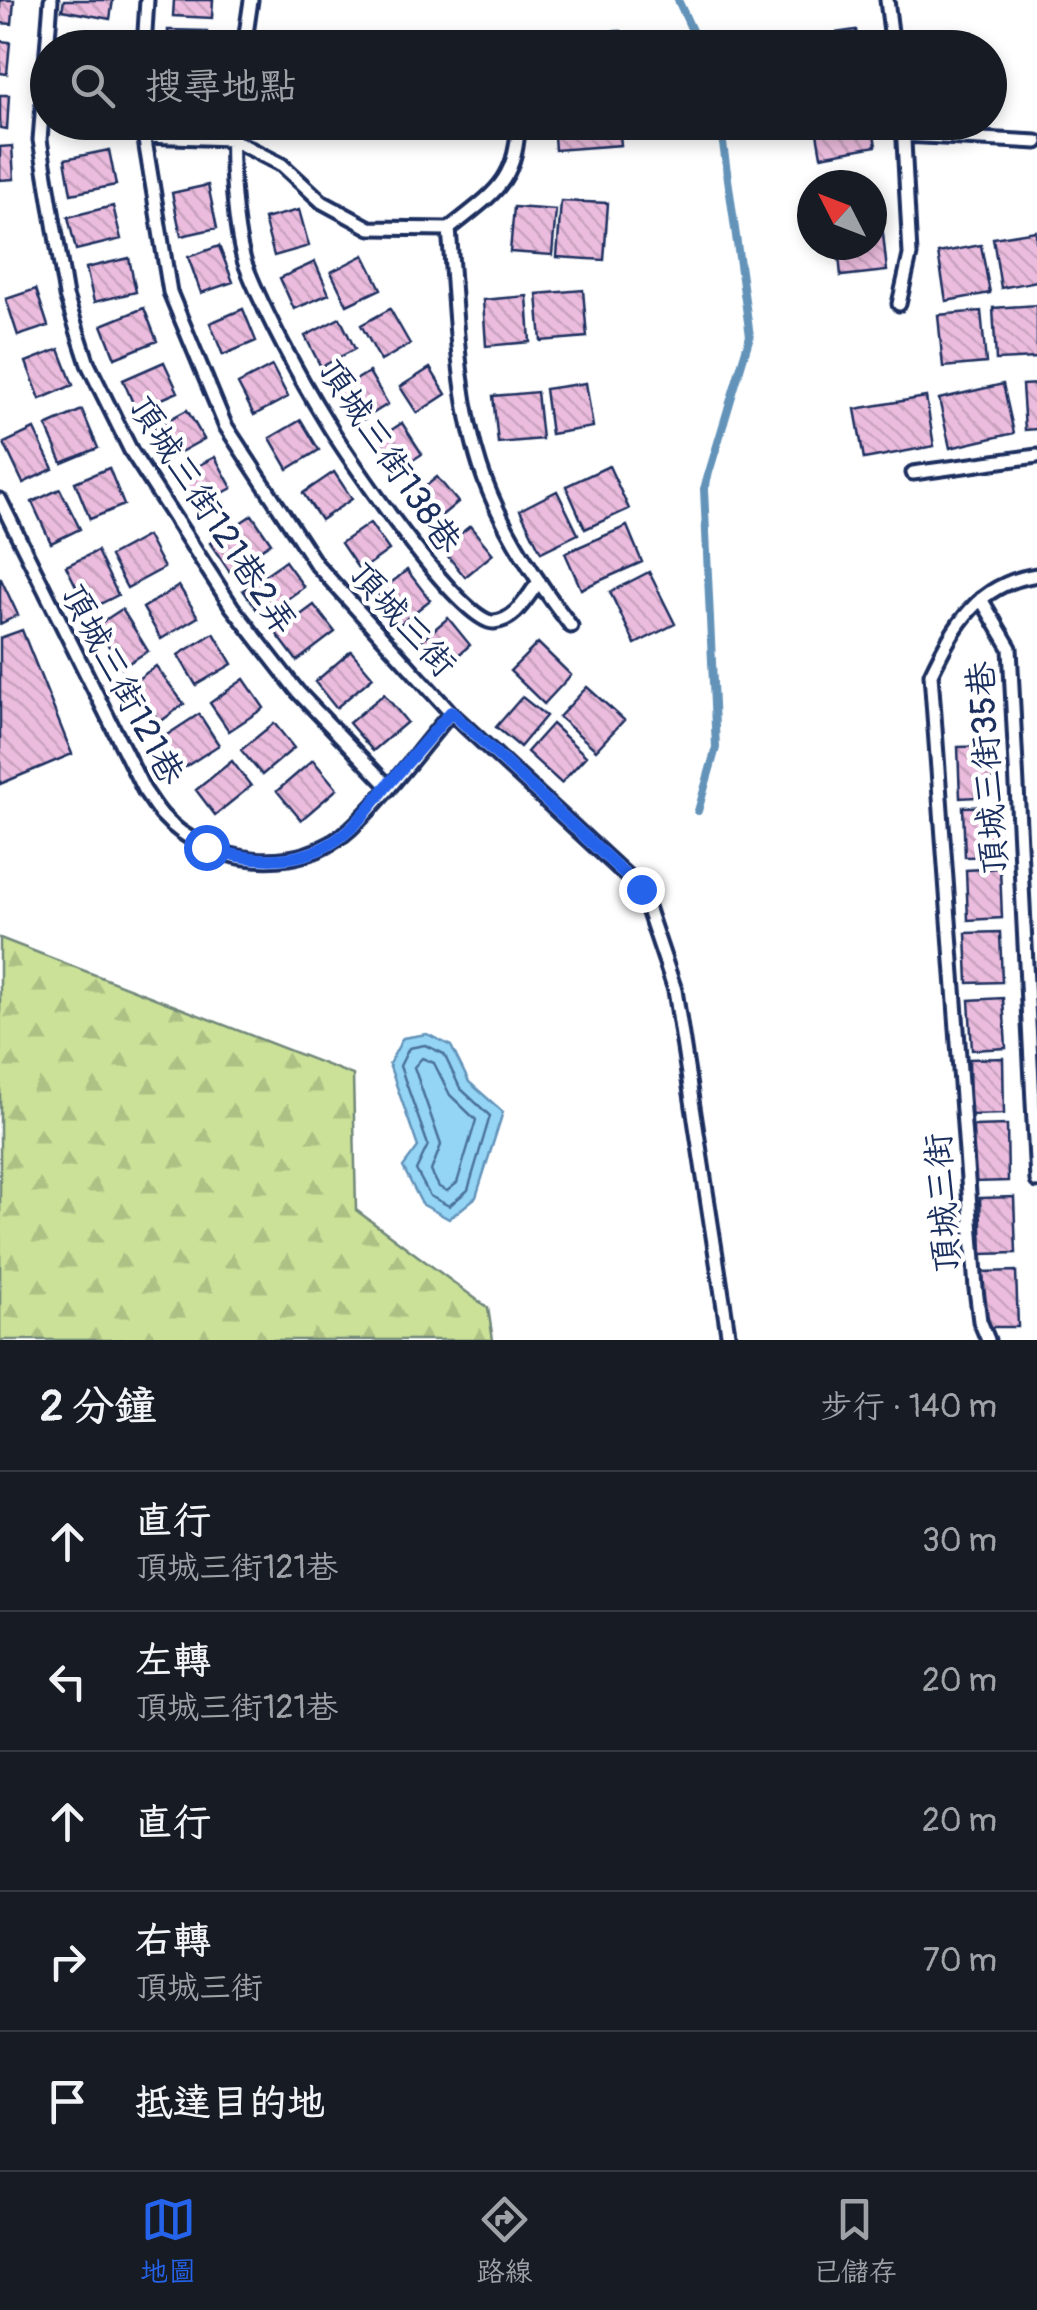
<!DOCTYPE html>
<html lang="zh-TW">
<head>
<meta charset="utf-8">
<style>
  body { margin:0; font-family:Pangolin,"LXGW WenKai TC",sans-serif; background:#242831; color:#f1f3f6 }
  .compass { position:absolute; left:797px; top:170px; width:90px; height:90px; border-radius:50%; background:#171b24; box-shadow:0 5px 15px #0003; rotate:312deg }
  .stop { position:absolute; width:30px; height:30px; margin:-22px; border:8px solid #2563eb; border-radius:50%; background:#fff }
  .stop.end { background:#2563eb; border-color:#fff; box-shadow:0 2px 10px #0008 }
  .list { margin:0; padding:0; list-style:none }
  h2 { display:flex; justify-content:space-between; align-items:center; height:130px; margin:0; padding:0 40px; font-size:42px }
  h2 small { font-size:32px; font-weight:400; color:#9ea1a6 }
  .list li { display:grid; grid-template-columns:65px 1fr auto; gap:30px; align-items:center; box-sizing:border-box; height:140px; padding:0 40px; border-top:2px solid #363941 }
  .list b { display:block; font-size:38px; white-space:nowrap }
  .list p { margin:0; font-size:32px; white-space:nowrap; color:#9ea1a6 }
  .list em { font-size:32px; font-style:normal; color:#9ea1a6 }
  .icon { flex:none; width:55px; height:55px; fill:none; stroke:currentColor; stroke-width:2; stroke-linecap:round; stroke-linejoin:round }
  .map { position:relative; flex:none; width:1037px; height:1340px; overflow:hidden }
  .search { position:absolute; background:#171b24; box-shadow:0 5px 15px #0003; left:30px; right:30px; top:30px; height:110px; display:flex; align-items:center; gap:25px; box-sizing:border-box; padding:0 35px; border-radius:55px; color:#9ea1a6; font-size:38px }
  .sheet { height:830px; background:#171b24 }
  nav { display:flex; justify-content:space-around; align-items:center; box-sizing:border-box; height:140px; border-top:2px solid #363941; background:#171b24; font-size:28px; color:#9ea1a6 }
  nav a { display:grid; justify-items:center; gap:5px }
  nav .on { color:#2563eb }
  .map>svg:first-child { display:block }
  .forest { fill:url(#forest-firs); stroke:#72887a; stroke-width:2.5 }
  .water { fill:#94d5f5; stroke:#6493b9; stroke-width:2.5 }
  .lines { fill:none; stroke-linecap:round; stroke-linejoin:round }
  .shore { stroke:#4b719a; stroke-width:2.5 }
  .stream { stroke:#6493b9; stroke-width:8 }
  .building { fill:url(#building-back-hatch); stroke:#1b2f5e; stroke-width:2.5 }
  .lane-casing { stroke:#1b2f5e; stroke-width:19 }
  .lane { stroke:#fff; stroke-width:11 }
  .route { stroke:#2563eb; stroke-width:12 }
  .labels { text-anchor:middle; stroke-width:9; stroke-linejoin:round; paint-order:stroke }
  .street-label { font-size:35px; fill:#1b2f5e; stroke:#fff }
</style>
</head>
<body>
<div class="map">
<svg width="1037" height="1340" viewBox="0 0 1037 1340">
  <defs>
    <pattern id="forest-firs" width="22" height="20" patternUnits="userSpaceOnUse" patternTransform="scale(2.5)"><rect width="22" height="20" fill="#cae197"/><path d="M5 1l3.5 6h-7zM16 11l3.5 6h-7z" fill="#adc185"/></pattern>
    <pattern id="building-back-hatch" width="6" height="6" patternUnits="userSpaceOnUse" patternTransform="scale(2.5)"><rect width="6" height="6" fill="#ebbcdd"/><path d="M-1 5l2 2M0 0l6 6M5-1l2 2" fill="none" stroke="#c9a2c0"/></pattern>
  </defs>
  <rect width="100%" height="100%" fill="#fff"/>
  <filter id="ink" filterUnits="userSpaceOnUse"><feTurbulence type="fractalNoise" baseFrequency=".01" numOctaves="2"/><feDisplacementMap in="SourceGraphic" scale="20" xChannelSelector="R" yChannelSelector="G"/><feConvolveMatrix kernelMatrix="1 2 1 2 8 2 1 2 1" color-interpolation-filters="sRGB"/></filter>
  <g filter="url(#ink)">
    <path class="forest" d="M0 938 353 1075 356 1210 488 1308 493 1340H0Z"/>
    <path class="water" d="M427 1034 451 1046 469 1082 503 1112 476 1197 449 1219 422 1204 403 1167 418 1147 389 1064 403 1038Z"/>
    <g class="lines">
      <path class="shore" d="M425 1045 444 1054 460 1088 490 1116 468 1190 449 1206 430 1196 416 1170 428 1145 400 1066 409 1048Z
        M422 1058 434 1063 450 1095 476 1120 457 1183 447 1191 439 1187 431 1171 441 1145 414 1067Z"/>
      <path class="stream" d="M678 0 700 48
        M698 811 716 748 704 489 750 336 720 122"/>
    </g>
    <path class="building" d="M0 0H14L12 24 0 23Z
      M64 0H113L110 19 62 10Z
      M174 0H213L212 18 173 16Z
      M168 30 207 31V48H168Z
      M856 30 859 48H809L807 37Z
      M621 31V48H579V32Z
      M62 39H112V48H62Z
      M0 41 10 42 7 74 0 73Z
      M0 95H9L7 129 0 128Z
      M553 122H619L621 145 555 150Z
      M815 122H872L876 146 821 156Z
      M12 146 14 179 0 180V147Z
      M109 150 116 185 71 194 65 159Z
      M208 185 217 228 181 236 172 193Z
      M878 187 887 271 841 276 838 245H872V188Z
      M561 201 608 203 604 260 557 257Z
      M113 206 121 239 76 250 68 217Z
      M514 207 556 210 552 255 510 252Z
      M299 210 309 246 274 256 264 219Z
      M1036 231 1037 281 1001 288 993 238Z
      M981 245 990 293 946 301 938 253Z
      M219 246 233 282 201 293 188 257Z
      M364 255 381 289 347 305 331 272Z
      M129 258 136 292 94 302 86 268Z
      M315 262 329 294 294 309 280 278Z
      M36 289 48 326 18 336 6 299Z
      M583 290 587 337 541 341 537 294Z
      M527 296 530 342 486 346 483 300Z
      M1037 305V358L996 360 993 308Z
      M144 308 157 341 115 358 102 325Z
      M243 309 256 341 223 355 210 323Z
      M390 309 410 344 381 361 361 325Z
      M981 311 986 363 943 367 938 315Z
      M340 318 355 349 321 367 305 336Z
      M59 349 73 385 40 399 26 362Z
      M164 362 178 392 136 410 123 380Z
      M272 366 288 397 254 415 238 384Z
      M430 368 446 394 417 413 400 387Z
      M369 372 388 404 356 424 336 392Z
      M586 383 593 427 551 434 545 389Z
      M1003 384 1014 433 950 448 939 399Z
      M1037 384V429L1025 430 1022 385Z
      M537 392 542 439 498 443 493 396Z
      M926 397 934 446 864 459 855 409Z
      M82 410 98 448 62 463 46 426Z
      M187 410 204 439 164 461 148 431Z
      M301 420 319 450 288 469 270 438Z
      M402 423 422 454 393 473 373 442Z
      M34 429 53 469 23 483 4 443Z
      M215 457 232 488 193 509 176 477Z
      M609 466 629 509 585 529 566 486Z
      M109 468 124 505 90 519 75 482Z
      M334 472 352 499 321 520 303 493Z
      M437 477 458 502 430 525 409 500Z
      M60 489 80 529 51 543 32 502Z
      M557 491 578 534 541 552 520 510Z
      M252 515 271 543 229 571 210 543Z
      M370 523 389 550 360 571 341 543Z
      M470 526 493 554 465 577 442 549Z
      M627 526 642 562 581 589 565 553Z
      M147 536 164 568 127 588 110 556Z
      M97 551 118 595 88 610 66 566Z
      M285 561 304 587 262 617 243 590Z
      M407 570 430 600 400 624 377 594Z
      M649 572 675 624 635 644 610 592Z
      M0 577 18 615 0 624Z
      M179 586 198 617 161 639 143 608Z
      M314 605 335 632 297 661 276 633Z
      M122 609 148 651 122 667 96 626Z
      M448 618 470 645 441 670 418 643Z
      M22 630 72 754 0 784V638Z
      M214 633 232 664 196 685 178 655Z
      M538 643 571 675 544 704 510 671Z
      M351 651 373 677 336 708 315 682Z
      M156 666 184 704 160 722 131 684Z
      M244 679 264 708 229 731 210 703Z
      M587 687 624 720 596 750 559 717Z
      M384 694 407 722 373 751 349 723Z
      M522 697 546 716 520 747 496 727Z
      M199 714 219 745 179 771 159 740Z
      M274 723 294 748 262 775 241 750Z
      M552 724 586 756 561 783 527 752Z
      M992 746 994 796 960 798 958 747Z
      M313 760 337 789 301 820 277 791Z
      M232 761 251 786 215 815 196 790Z
      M997 806 999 856 965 857 963 807Z
      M1000 868 1002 918 968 920 966 870Z
      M1000 932 1002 982 968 983 966 933Z
      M1003 998 1006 1048 972 1050 969 1000Z
      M1003 1058 1004 1114 970 1115 969 1059Z
      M1007 1125 1008 1181 974 1182 973 1126Z
      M1014 1197 1016 1253 982 1254 980 1198Z
      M1016 1271 1018 1327H984L982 1272Z"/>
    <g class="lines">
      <g class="lane-casing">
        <path id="lane" d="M51 0 40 140 66 296 88 364 131 451 232 607 298 692 388 786
          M887 0 893 48
          M144 48 147 0
          M244 48 251 0
          M142 122 170 292 225 425 316 564 451 713 641 889 675 990 729 1340
          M233 122C229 154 235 237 246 266 265 314 299 377 326 421 346 455 462 625 494 622 516 620 526 598 538 583
          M904 135 1037 142
          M145 136 231 139 282 165 322 202 370 228 449 229C492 194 518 182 518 122
          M449 229C456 307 456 391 480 466 498 523 535 579 571 626
          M899 304 910 255 903 122
          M913 473 1037 456
          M0 500 144 790C150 798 155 807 162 815 208 866 299 877 350 829 386 796 419 750 451 713
          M981 599 1010 648 1037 1181
          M988 1340 980 1321 976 1289 931 674C955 624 978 584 1037 575"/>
      </g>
      <use href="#lane" class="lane"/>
    </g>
  </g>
  <g class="lines" filter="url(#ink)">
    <path class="route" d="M206 847C255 864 309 867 350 829 363 817 374 802 385 788 407 763 429 738 451 712L641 889"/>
  </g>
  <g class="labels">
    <g class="street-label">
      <text transform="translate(390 456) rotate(56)" y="12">頂城三街138巷</text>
      <text transform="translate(213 515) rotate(57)" y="12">頂城三街121巷2弄</text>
      <text transform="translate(403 619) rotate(48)" y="12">頂城三街</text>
      <text transform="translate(123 684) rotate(62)" y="12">頂城三街121巷</text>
      <text transform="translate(987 768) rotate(-94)" y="12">頂城三街35巷</text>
      <text transform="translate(942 1203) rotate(-94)" y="12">頂城三街</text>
    </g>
  </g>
</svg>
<svg class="compass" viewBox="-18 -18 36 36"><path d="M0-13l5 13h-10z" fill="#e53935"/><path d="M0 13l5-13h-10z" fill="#9ea1a6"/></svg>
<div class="stop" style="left:206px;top:847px"></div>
<div class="stop end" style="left:641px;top:889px"></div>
<div class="search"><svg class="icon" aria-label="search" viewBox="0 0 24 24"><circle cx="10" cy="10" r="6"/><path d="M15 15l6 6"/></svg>搜尋地點</div>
</div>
<section class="sheet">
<h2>2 分鐘<small>步行 · 140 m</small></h2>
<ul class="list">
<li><svg class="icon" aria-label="ahead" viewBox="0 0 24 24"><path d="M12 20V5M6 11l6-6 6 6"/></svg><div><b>直行</b><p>頂城三街121巷</p></div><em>30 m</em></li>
<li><svg class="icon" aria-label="left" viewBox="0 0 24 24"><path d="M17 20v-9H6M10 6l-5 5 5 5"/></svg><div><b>左轉</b><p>頂城三街121巷</p></div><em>20 m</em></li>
<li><svg class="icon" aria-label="ahead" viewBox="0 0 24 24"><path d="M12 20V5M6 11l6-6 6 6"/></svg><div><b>直行</b></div><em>20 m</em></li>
<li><svg class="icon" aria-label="right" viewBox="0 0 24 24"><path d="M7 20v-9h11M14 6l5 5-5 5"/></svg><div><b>右轉</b><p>頂城三街</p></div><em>70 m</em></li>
<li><svg class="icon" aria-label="arrive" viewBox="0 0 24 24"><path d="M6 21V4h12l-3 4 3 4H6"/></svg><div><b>抵達目的地</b></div></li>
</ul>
</section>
<nav>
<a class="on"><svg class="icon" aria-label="map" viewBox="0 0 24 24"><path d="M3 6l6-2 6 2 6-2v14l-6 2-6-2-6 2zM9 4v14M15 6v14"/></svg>地圖</a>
<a><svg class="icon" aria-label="directions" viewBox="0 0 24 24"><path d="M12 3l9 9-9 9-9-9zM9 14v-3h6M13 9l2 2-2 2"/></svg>路線</a>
<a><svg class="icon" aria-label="saved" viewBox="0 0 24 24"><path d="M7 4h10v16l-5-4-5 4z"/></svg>已儲存</a>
</nav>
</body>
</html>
